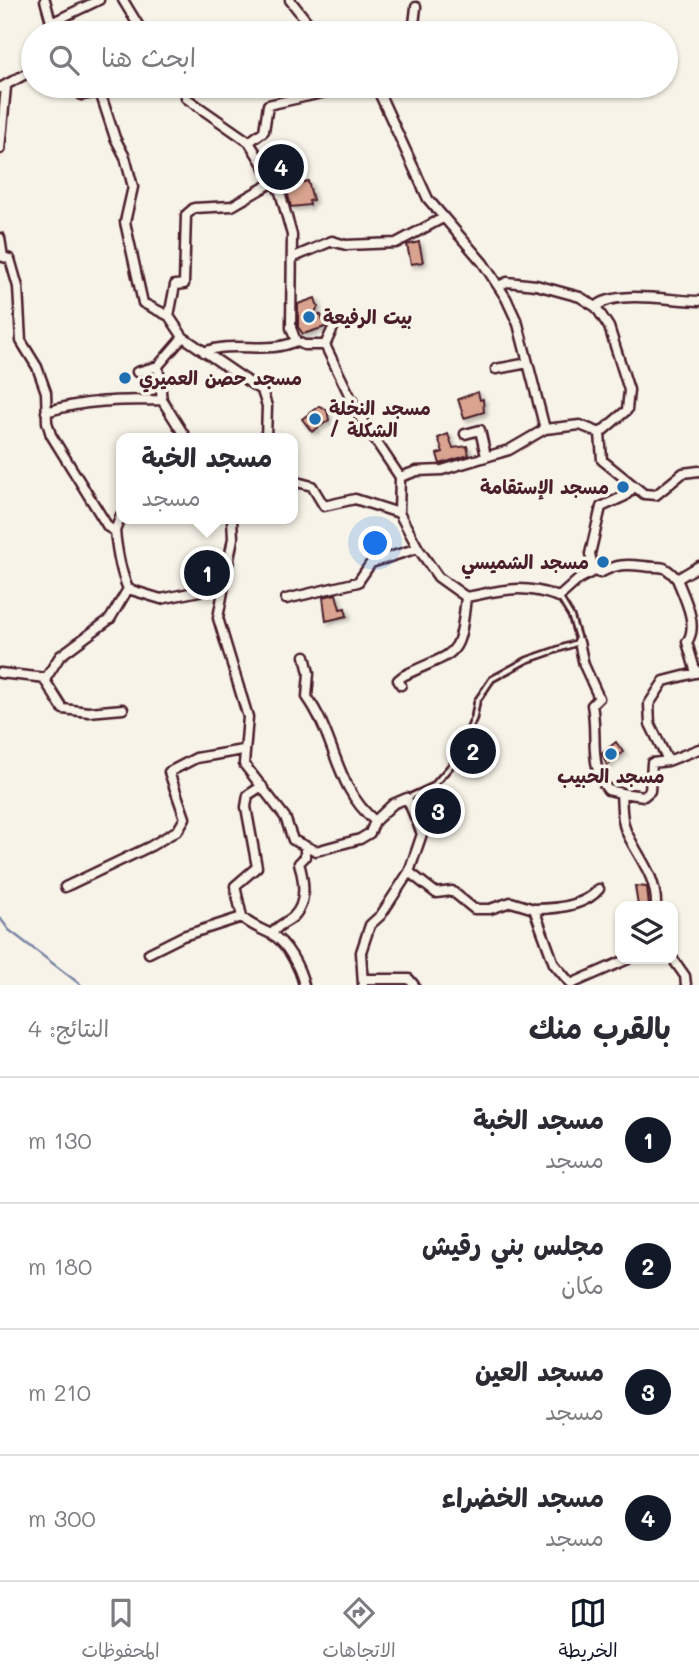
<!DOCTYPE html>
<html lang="ar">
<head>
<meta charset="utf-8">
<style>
  body { margin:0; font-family:Mali,"Playpen Sans Arabic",sans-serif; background:#f7f7f7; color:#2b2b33; direction:rtl }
  .controls { position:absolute; right:21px; bottom:21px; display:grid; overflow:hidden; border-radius:14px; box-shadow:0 2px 5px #0004 }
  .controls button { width:63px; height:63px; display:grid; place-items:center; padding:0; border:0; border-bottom:2px solid #e1e1e2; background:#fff; color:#2b2b33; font:35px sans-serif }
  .you { position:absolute; left:376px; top:544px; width:24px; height:24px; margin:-18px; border:5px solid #fff; border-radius:50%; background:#1a73e8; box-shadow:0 0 0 10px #1a73e833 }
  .badge { display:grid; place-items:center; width:46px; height:46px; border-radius:50%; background:#111827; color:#fff; font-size:23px; font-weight:700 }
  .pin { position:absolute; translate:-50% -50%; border:4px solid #fff; box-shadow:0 2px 7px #0006 }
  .popup { position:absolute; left:116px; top:433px; width:182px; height:91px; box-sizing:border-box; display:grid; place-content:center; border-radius:14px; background:#fff; filter:drop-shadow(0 2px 5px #0005); font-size:23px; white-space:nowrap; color:#7c7c81 }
  .popup b { font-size:26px; color:#2b2b33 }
  .popup::after { content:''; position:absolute; left:50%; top:100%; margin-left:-14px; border:14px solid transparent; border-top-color:#fff }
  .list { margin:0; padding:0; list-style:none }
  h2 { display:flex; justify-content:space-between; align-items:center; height:91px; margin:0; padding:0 28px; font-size:30px }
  h2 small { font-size:23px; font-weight:400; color:#7c7c81 }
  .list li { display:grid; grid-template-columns:46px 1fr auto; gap:21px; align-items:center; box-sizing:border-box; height:126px; padding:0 28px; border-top:2px solid #e1e1e2 }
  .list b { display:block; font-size:26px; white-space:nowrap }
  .list p { margin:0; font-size:23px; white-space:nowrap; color:#7c7c81 }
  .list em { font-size:23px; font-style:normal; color:#7c7c81 }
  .icon { flex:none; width:38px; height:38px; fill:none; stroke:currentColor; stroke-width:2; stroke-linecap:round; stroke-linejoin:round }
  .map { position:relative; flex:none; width:699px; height:985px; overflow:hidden; direction:ltr }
  .search { position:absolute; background:#fff; box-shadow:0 2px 5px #0004; left:21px; right:21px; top:21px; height:77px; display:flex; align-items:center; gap:18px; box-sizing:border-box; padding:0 24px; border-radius:38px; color:#7c7c81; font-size:26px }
  .sheet { height:595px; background:#fff }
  nav { display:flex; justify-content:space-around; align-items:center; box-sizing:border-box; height:98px; border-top:2px solid #e1e1e2; background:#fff; font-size:19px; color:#7c7c81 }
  nav a { display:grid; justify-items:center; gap:4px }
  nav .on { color:#111827 }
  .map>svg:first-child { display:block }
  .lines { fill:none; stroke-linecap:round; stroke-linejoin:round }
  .stream { stroke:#7c86a7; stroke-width:2.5 }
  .building { fill:#d9a48f; stroke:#4a1f2b; stroke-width:2; filter:url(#shadow) }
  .service-casing { stroke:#4a1f2b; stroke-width:9 }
  .minor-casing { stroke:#4a1f2b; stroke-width:13 }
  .service { stroke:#f7f3e8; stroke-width:3.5 }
  .minor { stroke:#f7f3e8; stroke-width:8 }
  .poi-dot { fill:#1f6fb2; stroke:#f7f3e8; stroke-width:2.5 }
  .labels { text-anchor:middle; stroke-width:7; stroke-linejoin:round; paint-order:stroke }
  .poi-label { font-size:19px; font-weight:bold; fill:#4a1f2b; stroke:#f7f3e8; text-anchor:start }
</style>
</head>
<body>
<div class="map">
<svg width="699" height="985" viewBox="0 0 699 985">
  <defs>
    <filter id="shadow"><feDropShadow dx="3" dy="3" stdDeviation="2" flood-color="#0004"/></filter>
  </defs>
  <rect width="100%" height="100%" fill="#f7f3e8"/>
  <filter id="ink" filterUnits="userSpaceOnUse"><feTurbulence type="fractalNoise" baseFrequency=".0143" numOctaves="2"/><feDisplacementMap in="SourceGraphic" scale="14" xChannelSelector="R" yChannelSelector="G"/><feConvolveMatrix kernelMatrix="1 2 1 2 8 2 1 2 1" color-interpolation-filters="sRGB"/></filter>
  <g filter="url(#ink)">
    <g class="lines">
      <path class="stream" d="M0 918 9 930 81 985"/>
    </g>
    <path class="building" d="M283 154 294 168 281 178 270 164Z
      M308 181 313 200 309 201 310 205 291 207 286 187Z
      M419 242 423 262 411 264 407 245Z
      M315 298 318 307 314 314 321 315 325 327 303 334 298 327V304Z
      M478 392 480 400 483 399 484 412 464 418 458 399Z
      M319 406 327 410 329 420 312 432 302 419Z
      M448 434 453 448 467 446 469 455 440 464 437 454 443 452 438 438Z
      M216 562 219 575 198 585 193 572Z
      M336 594 340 609 345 608 347 616 326 621 323 597Z
      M469 741 482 742 479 772 462 770 457 766 465 757Z
      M616 742 623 752 607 766 602 753Z
      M442 800 449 813 435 822 427 809Z
      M635 886 647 887 649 906H638Z"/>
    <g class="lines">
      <g class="service-casing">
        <path id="service" d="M409 797 433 786 456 760 474 718 477 701 492 679 527 660 579 642 571 616 560 598"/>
      </g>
      <g class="minor-casing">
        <path id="minor" d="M45 0 54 33
          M123 0 143 33
          M290 0 316 33
          M53 22 99 0
          M413 33 416 7
          M77 86 82 95 100 92 115 138 125 157 133 187 125 222 143 303 169 316 183 337 262 391 267 406 266 438
          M185 86 186 98 249 142 280 192 292 235 291 328 296 341 304 345H325L361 419 400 477 417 471 442 470 509 450 545 429
          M376 86 428 199 483 263 506 298 518 324 545 429 580 425 600 433 602 460 644 494 656 495 683 473 699 471
          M0 88 33 70
          M249 142 264 131 268 105 326 92 338 86
          M0 149 6 87
          M0 238 3 257 10 259 18 287 21 341 37 367 46 392 47 422 51 435 108 527 115 531C117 551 120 570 128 589L110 619 60 656 46 678 0 673
          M294 257 332 241 346 245 396 243 443 218
          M499 286 507 282 536 285 580 297 596 307 609 327 629 390 627 410 600 433
          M596 307C613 289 673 301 699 301
          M169 316 175 285 184 284 186 215 194 208 232 206 275 181
          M325 345 334 326
          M204 352C234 340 268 355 296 341
          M496 369 528 363
          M137 372 158 366
          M162 400 158 366 183 337
          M46 412C83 400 123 400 162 400L186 438
          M465 434 480 430 486 456
          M400 477 399 513 418 548 438 577 466 597C504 590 521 583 559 597L579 579 594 571 590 554 601 507 625 496 634 487
          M293 481 312 486 324 506 355 499 399 513
          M232 519 233 538 218 618 248 717 244 764 285 817 293 840 316 851 360 839 370 833 375 821
          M115 531 121 515
          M594 571 600 573C617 564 625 564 643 566 662 569 662 562 677 579L699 566
          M677 579C685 599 699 626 687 642L696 673
          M128 589 161 599 223 586
          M286 599 358 582 371 563 418 548
          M579 642 584 665 599 698 592 705C598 733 588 766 608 790L621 793C622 805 621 820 626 831 638 857 657 876 656 906
          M305 656 309 673 307 697C336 737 335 788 375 821L393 804 407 798 422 834 409 872 381 915 370 925 361 952 363 985
          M44 679 63 709 89 712 123 709
          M401 685 398 680 403 676C457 649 459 663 466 597
          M668 761 650 724 649 704 664 681 699 672
          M621 793 644 796 650 791 652 763 668 761 699 749
          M409 872 436 893 452 891 474 909H490L511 902 534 909 554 964 571 984 628 959
          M65 887 151 846 178 830 185 818 169 772 196 758 243 750
          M534 909C556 909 585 906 599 889
          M242 917 235 886 257 867 246 807 248 795 262 786
          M272 934C278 924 285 924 293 917 308 903 304 880 299 863L305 857V847
          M149 953 183 936 242 917C251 926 260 928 271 934 287 942 300 968 304 985
          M673 959 685 976 686 985
          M365 979H409L414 985"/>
      </g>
      <use href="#service" class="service"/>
      <use href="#minor" class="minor"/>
    </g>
  </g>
  <g class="poi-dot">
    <circle cx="309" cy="317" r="7"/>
    <circle cx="125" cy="378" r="7"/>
    <circle cx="315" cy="419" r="7"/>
    <circle cx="623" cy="487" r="7"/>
    <circle cx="603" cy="562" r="7"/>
    <circle cx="611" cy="754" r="7"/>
  </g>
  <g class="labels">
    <g class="poi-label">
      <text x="323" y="324">بيت الرفيعة</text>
      <text x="139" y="385">مسجد حصن العميري</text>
      <text x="329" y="415">مسجد النخلة<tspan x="329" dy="22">/ الشكلة</tspan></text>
      <text x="609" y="494" text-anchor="end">مسجد الإستقامة</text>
      <text x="589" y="569" text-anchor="end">مسجد الشميسي</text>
      <text x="611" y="783" text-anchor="middle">مسجد الحبيب</text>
    </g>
  </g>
</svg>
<div class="controls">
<button><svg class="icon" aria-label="layers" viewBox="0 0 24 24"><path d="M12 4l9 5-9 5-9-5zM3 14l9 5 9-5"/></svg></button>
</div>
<div class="you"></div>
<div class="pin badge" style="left:207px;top:573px">1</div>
<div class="popup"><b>مسجد الخبة</b>مسجد</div>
<div class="pin badge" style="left:473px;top:751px">2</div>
<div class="pin badge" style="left:438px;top:811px">3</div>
<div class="pin badge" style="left:281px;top:167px">4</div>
<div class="search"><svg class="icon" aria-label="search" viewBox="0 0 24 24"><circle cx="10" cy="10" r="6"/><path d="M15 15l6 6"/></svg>ابحث هنا</div>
</div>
<section class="sheet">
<h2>بالقرب منك<small>النتائج: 4</small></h2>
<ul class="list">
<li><span class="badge">1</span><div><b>مسجد الخبة</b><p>مسجد</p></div><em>130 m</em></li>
<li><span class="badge">2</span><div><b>مجلس بني رقيش</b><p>مكان</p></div><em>180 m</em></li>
<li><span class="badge">3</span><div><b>مسجد العين</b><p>مسجد</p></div><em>210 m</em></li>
<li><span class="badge">4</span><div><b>مسجد الخضراء</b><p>مسجد</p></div><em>300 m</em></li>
</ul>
</section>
<nav>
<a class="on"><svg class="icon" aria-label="map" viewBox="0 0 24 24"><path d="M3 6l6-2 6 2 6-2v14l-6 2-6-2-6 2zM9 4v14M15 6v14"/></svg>الخريطة</a>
<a><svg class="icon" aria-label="directions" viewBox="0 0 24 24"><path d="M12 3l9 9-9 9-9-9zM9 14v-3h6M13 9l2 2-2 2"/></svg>الاتجاهات</a>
<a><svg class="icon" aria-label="saved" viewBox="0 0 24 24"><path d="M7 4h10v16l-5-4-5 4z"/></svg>المحفوظات</a>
</nav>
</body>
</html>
